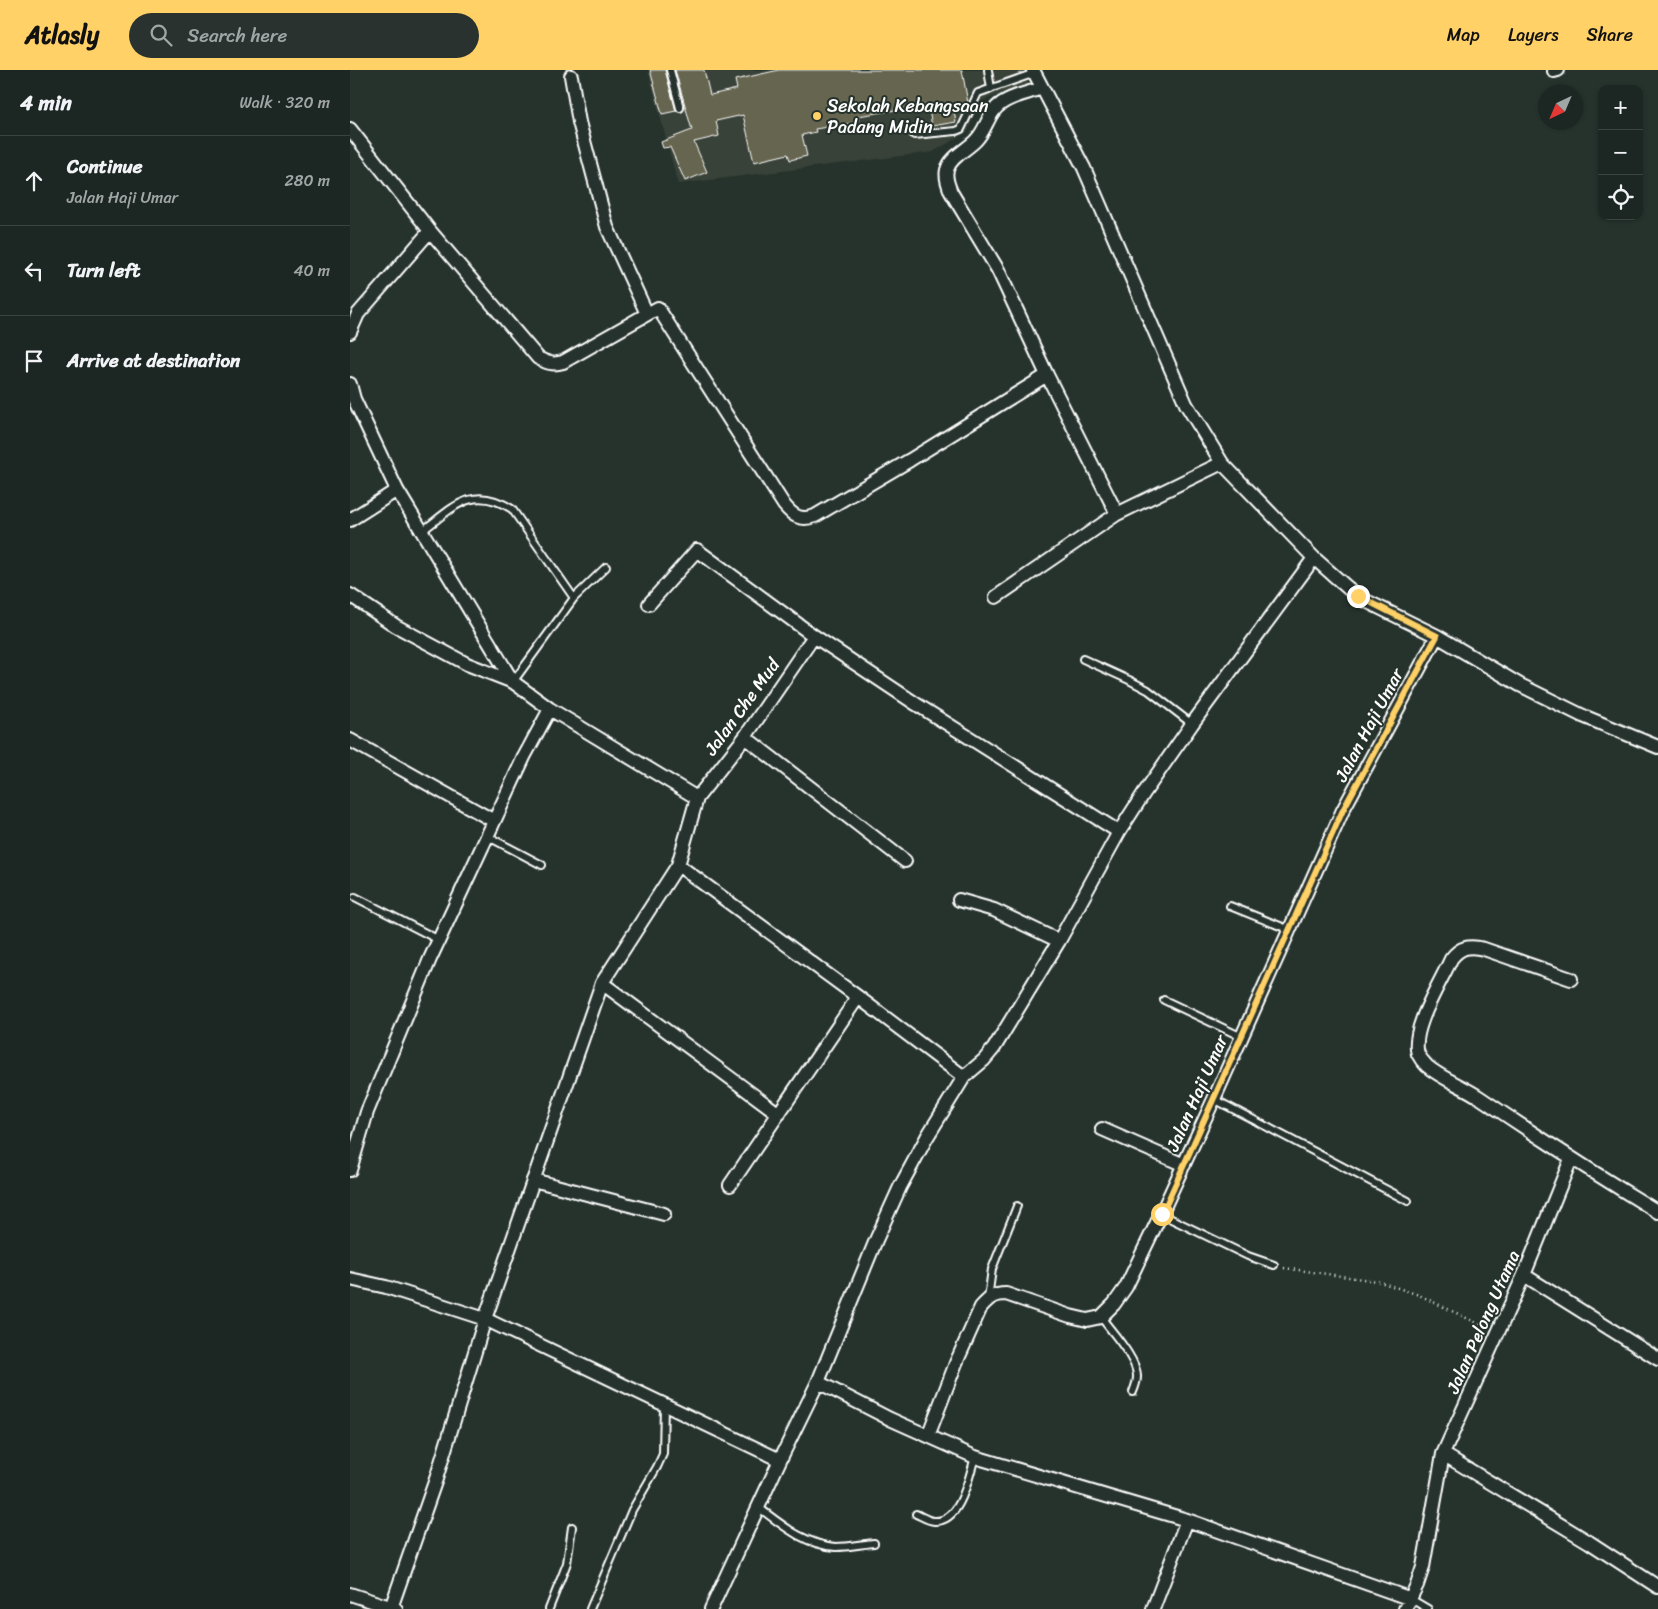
<!DOCTYPE html>
<html lang="en">
<head>
<meta charset="utf-8">
<style>
  body { margin:0; font-family:Sriracha,sans-serif; background:#29322f; color:#f1f3f6 }
  .controls { position:absolute; right:15px; top:15px; display:grid; overflow:hidden; border-radius:10px; box-shadow:0 1px 4px #0004 }
  .controls button { width:45px; height:45px; display:grid; place-items:center; padding:0; border:0; border-bottom:1px solid #3a4340; background:#1c2622; color:#f1f3f6; font:25px sans-serif }
  .compass { position:absolute; left:1188px; top:15px; width:45px; height:45px; border-radius:50%; background:#1c2622; box-shadow:0 1px 4px #0004; rotate:224deg }
  .stop { position:absolute; width:15px; height:15px; margin:-11px; border:4px solid #ffd166; border-radius:50%; background:#fff }
  .stop.end { background:#ffd166; border-color:#fff; box-shadow:0 1px 5px #0008 }
  .list { margin:0; padding:0; list-style:none }
  h2 { display:flex; justify-content:space-between; align-items:center; height:65px; margin:0; padding:0 20px; font-size:21px }
  h2 small { font-size:16px; font-weight:400; color:#a0a5a5 }
  .list li { display:grid; grid-template-columns:32px 1fr auto; gap:15px; align-items:center; box-sizing:border-box; height:90px; padding:0 20px; border-top:1px solid #3a4340 }
  .list b { display:block; font-size:19px; white-space:nowrap }
  .list p { margin:0; font-size:16px; white-space:nowrap; color:#a0a5a5 }
  .list em { font-size:16px; font-style:normal; color:#a0a5a5 }
  .icon { flex:none; width:28px; height:28px; fill:none; stroke:currentColor; stroke-width:2; stroke-linecap:round; stroke-linejoin:round }
  .map { position:relative; flex:none; width:1308px; height:1539px; overflow:hidden }
  header { display:flex; align-items:center; gap:30px; box-sizing:border-box; height:70px; padding:0 25px; background:#ffd166; color:#111 }
  header strong { font-size:24px }
  nav { display:flex; gap:28px; margin-inline-start:auto; font-size:18px }
  .search { width:350px; height:45px; background:#29322f; display:flex; align-items:center; gap:12px; box-sizing:border-box; padding:0 18px; border-radius:28px; color:#a0a5a5; font-size:19px }
  main { display:flex }
  aside { flex:1; background:#1c2622 }
  .map>svg:first-child { display:block }
  .built { fill:#394238 }
  .building { fill:#666550; stroke:#fff }
  .lines { fill:none; stroke-linecap:round; stroke-linejoin:round }
  .service-casing { stroke:#fff; stroke-width:10 }
  .minor-casing { stroke:#fff; stroke-width:16 }
  .path { stroke:#fff; stroke-width:2.5; stroke-dasharray:1 4; stroke-linecap:butt }
  .service { stroke:#26332d; stroke-width:6 }
  .minor { stroke:#26332d; stroke-width:12 }
  .route { stroke:#ffd166; stroke-width:6 }
  .poi-dot { fill:#ffd166; stroke:#26332d; stroke-width:2 }
  .labels { text-anchor:middle; stroke-width:4; stroke-linejoin:round; paint-order:stroke }
  .poi-label { font-size:18px; fill:#fff; stroke:#26332d; text-anchor:start }
  .street-label { font-size:18px; fill:#fff; stroke:#26332d }
</style>
</head>
<body>
<header>
<strong>Atlasly</strong>
<div class="search"><svg class="icon" aria-label="search" viewBox="0 0 24 24"><circle cx="10" cy="10" r="6"/><path d="M15 15l6 6"/></svg>Search here</div>
<nav><a>Map</a><a>Layers</a><a>Share</a></nav>
</header>
<main>
<aside>
<h2>4 min<small>Walk · 320 m</small></h2>
<ul class="list">
<li><svg class="icon" aria-label="ahead" viewBox="0 0 24 24"><path d="M12 20V5M6 11l6-6 6 6"/></svg><div><b>Continue</b><p>Jalan Haji Umar</p></div><em>280 m</em></li>
<li><svg class="icon" aria-label="left" viewBox="0 0 24 24"><path d="M17 20v-9H6M10 6l-5 5 5 5"/></svg><div><b>Turn left</b></div><em>40 m</em></li>
<li><svg class="icon" aria-label="arrive" viewBox="0 0 24 24"><path d="M6 21V4h12l-3 4 3 4H6"/></svg><div><b>Arrive at destination</b></div></li>
</ul>
</aside>
<div class="map">
<svg width="1308" height="1539" viewBox="0 0 1308 1539">
  <rect width="100%" height="100%" fill="#26332d"/>
  <filter id="ink" filterUnits="userSpaceOnUse"><feTurbulence type="fractalNoise" baseFrequency=".02" numOctaves="2"/><feDisplacementMap in="SourceGraphic" scale="10" xChannelSelector="R" yChannelSelector="G"/><feConvolveMatrix kernelMatrix="1 2 1 2 8 2 1 2 1" color-interpolation-filters="sRGB"/></filter>
  <g filter="url(#ink)">
    <path class="built" d="M298 0H671L678 14 629 32 618 61 583 82 328 114Z"/>
    <path class="building" d="M300 0H315L326 41 312 44Z
      M325 0H354L360 25 387 19 385 10 429 0H612L618 33 615 39 604 41 606 52 582 56 578 35 508 46 509 52 465 59 466 62 452 65 457 86 440 90 438 84 404 92 393 45 366 51 369 66 344 72 357 102 335 111 320 77 313 78 311 72 342 60Z"/>
    <g class="lines">
      <g class="service-casing">
        <path id="service" d="M320 0 330 38
          M638 0 641 19
          M564 65 606 61 611 59 628 23 685 3
          M72 461C104 437 122 414 162 439L224 528
          M733 589 779 610 798 620 842 654
          M163 612 224 528 256 497
          M137 766 192 795
          M5 827 89 870
          M880 836 940 860
          M814 930 892 967
          M864 1029 1058 1131
          M811 1144 898 1186 924 1195
          M638 1229 642 1199 667 1136
          M751 1247C761 1261 788 1290 787 1307 787 1312 785 1317 783 1322
          M408 1437C432 1455 455 1475 486 1477 498 1477 512 1474 524 1473
          M566 1444C571 1446 578 1451 584 1451 611 1453 619 1406 625 1387
          M1061 1529 1078 1539
          M199 1539 217 1493 222 1457
          M240 1539 282 1440 307 1397 313 1384 314 1334"/>
      </g>
      <g class="minor-casing">
        <path id="minor" d="M683 0 734 98 836 334 872 393 964 488 1008 527 1087 566 1170 615 1233 646 1308 677
          M1204 1 1208 0
          M221 6 229 52 257 157 297 244
          M692 18C679 23 664 25 652 33 638 42 637 59 626 70 618 79 600 87 597 100 595 107 598 115 601 122L648 200 697 305 767 444
          M0 59 80 161 188 288C197 293 203 295 213 292L308 238 434 435C443 446 450 451 465 446L560 390 697 305
          M0 262 8 244 80 161
          M0 314 4 329 47 420 163 612
          M0 450 47 420
          M0 525 46 556 117 594 163 612 200 639 347 728
          M646 527 767 444 872 393
          M299 534 347 480 464 566 566 634 769 762
          M395 667 555 791
          M0 670 144 751
          M328 795 508 927 614 1007
          M609 830 644 840 709 871
          M1221 909 1134 879C1119 875 1110 877 1101 889 1091 912 1060 960 1068 984 1070 988 1074 993 1077 996 1092 1009 1113 1016 1129 1027 1188 1067 1247 1105 1308 1142
          M252 913 429 1044
          M752 1059 834 1095
          M0 1100 17 1042 80 889 174 687 200 639
          M183 1110 314 1144
          M380 1115 508 927
          M1174 1205 1308 1289
          M0 1209 36 1217 135 1249 430 1390
          M468 1312 540 1349 625 1387 837 1450 1061 1529
          M578 1366 606 1293 631 1237C639 1228 644 1224 656 1224L720 1246 737 1250 751 1247 764 1234 776 1217 811 1144 864 1029 993 740 1087 566
          M1093 1384 1239 1472 1308 1517
          M0 1524 46 1539
          M41 1538 86 1409 135 1249 252 913 328 795 347 728 395 667 464 566
          M361 1539 430 1390 468 1312 526 1170 550 1117 577 1067 614 1007 634 990 644 978 709 871 769 762 794 723 842 654 964 488
          M803 1539 837 1450
          M1055 1539 1067 1515 1073 1497 1093 1384 1174 1205 1221 1089"/>
      </g>
      <path class="path" d="M934 1198 1027 1211 1069 1225 1135 1257"/>
      <use href="#service" class="service"/>
      <use href="#minor" class="minor"/>
    </g>
  </g>
  <g class="lines" filter="url(#ink)">
    <path class="route" d="M812 1144 993 740 1087 566 1008 526"/>
  </g>
  <circle class="poi-dot" cx="467" cy="46" r="5"/>
  <g class="labels">
    <g class="poi-label">
      <text x="477" y="42">Sekolah Kebangsaan<tspan x="477" dy="21">Padang Midin</tspan></text>
    </g>
    <g class="street-label">
      <text transform="translate(392 637) rotate(-54)" y="6">Jalan Che Mud</text>
      <text transform="translate(1019 655) rotate(-62)" y="6">Jalan Haji Umar</text>
      <text transform="translate(847 1023) rotate(-66)" y="6">Jalan Haji Umar</text>
      <text transform="translate(1133 1252) rotate(-66)" y="6">Jalan Pelong Utama</text>
    </g>
  </g>
</svg>
<div class="controls">
<button>+</button>
<button>−</button>
<button><svg class="icon" aria-label="locate" viewBox="0 0 24 24"><circle cx="12" cy="12" r="6"/><path d="M12 2v4M12 18v4M2 12h4M18 12h4"/></svg></button>
</div>
<svg class="compass" viewBox="-18 -18 36 36"><path d="M0-13l5 13h-10z" fill="#e53935"/><path d="M0 13l5-13h-10z" fill="#a0a5a5"/></svg>
<div class="stop" style="left:812px;top:1144px"></div>
<div class="stop end" style="left:1008px;top:526px"></div>
</div>
</main>
</body>
</html>
